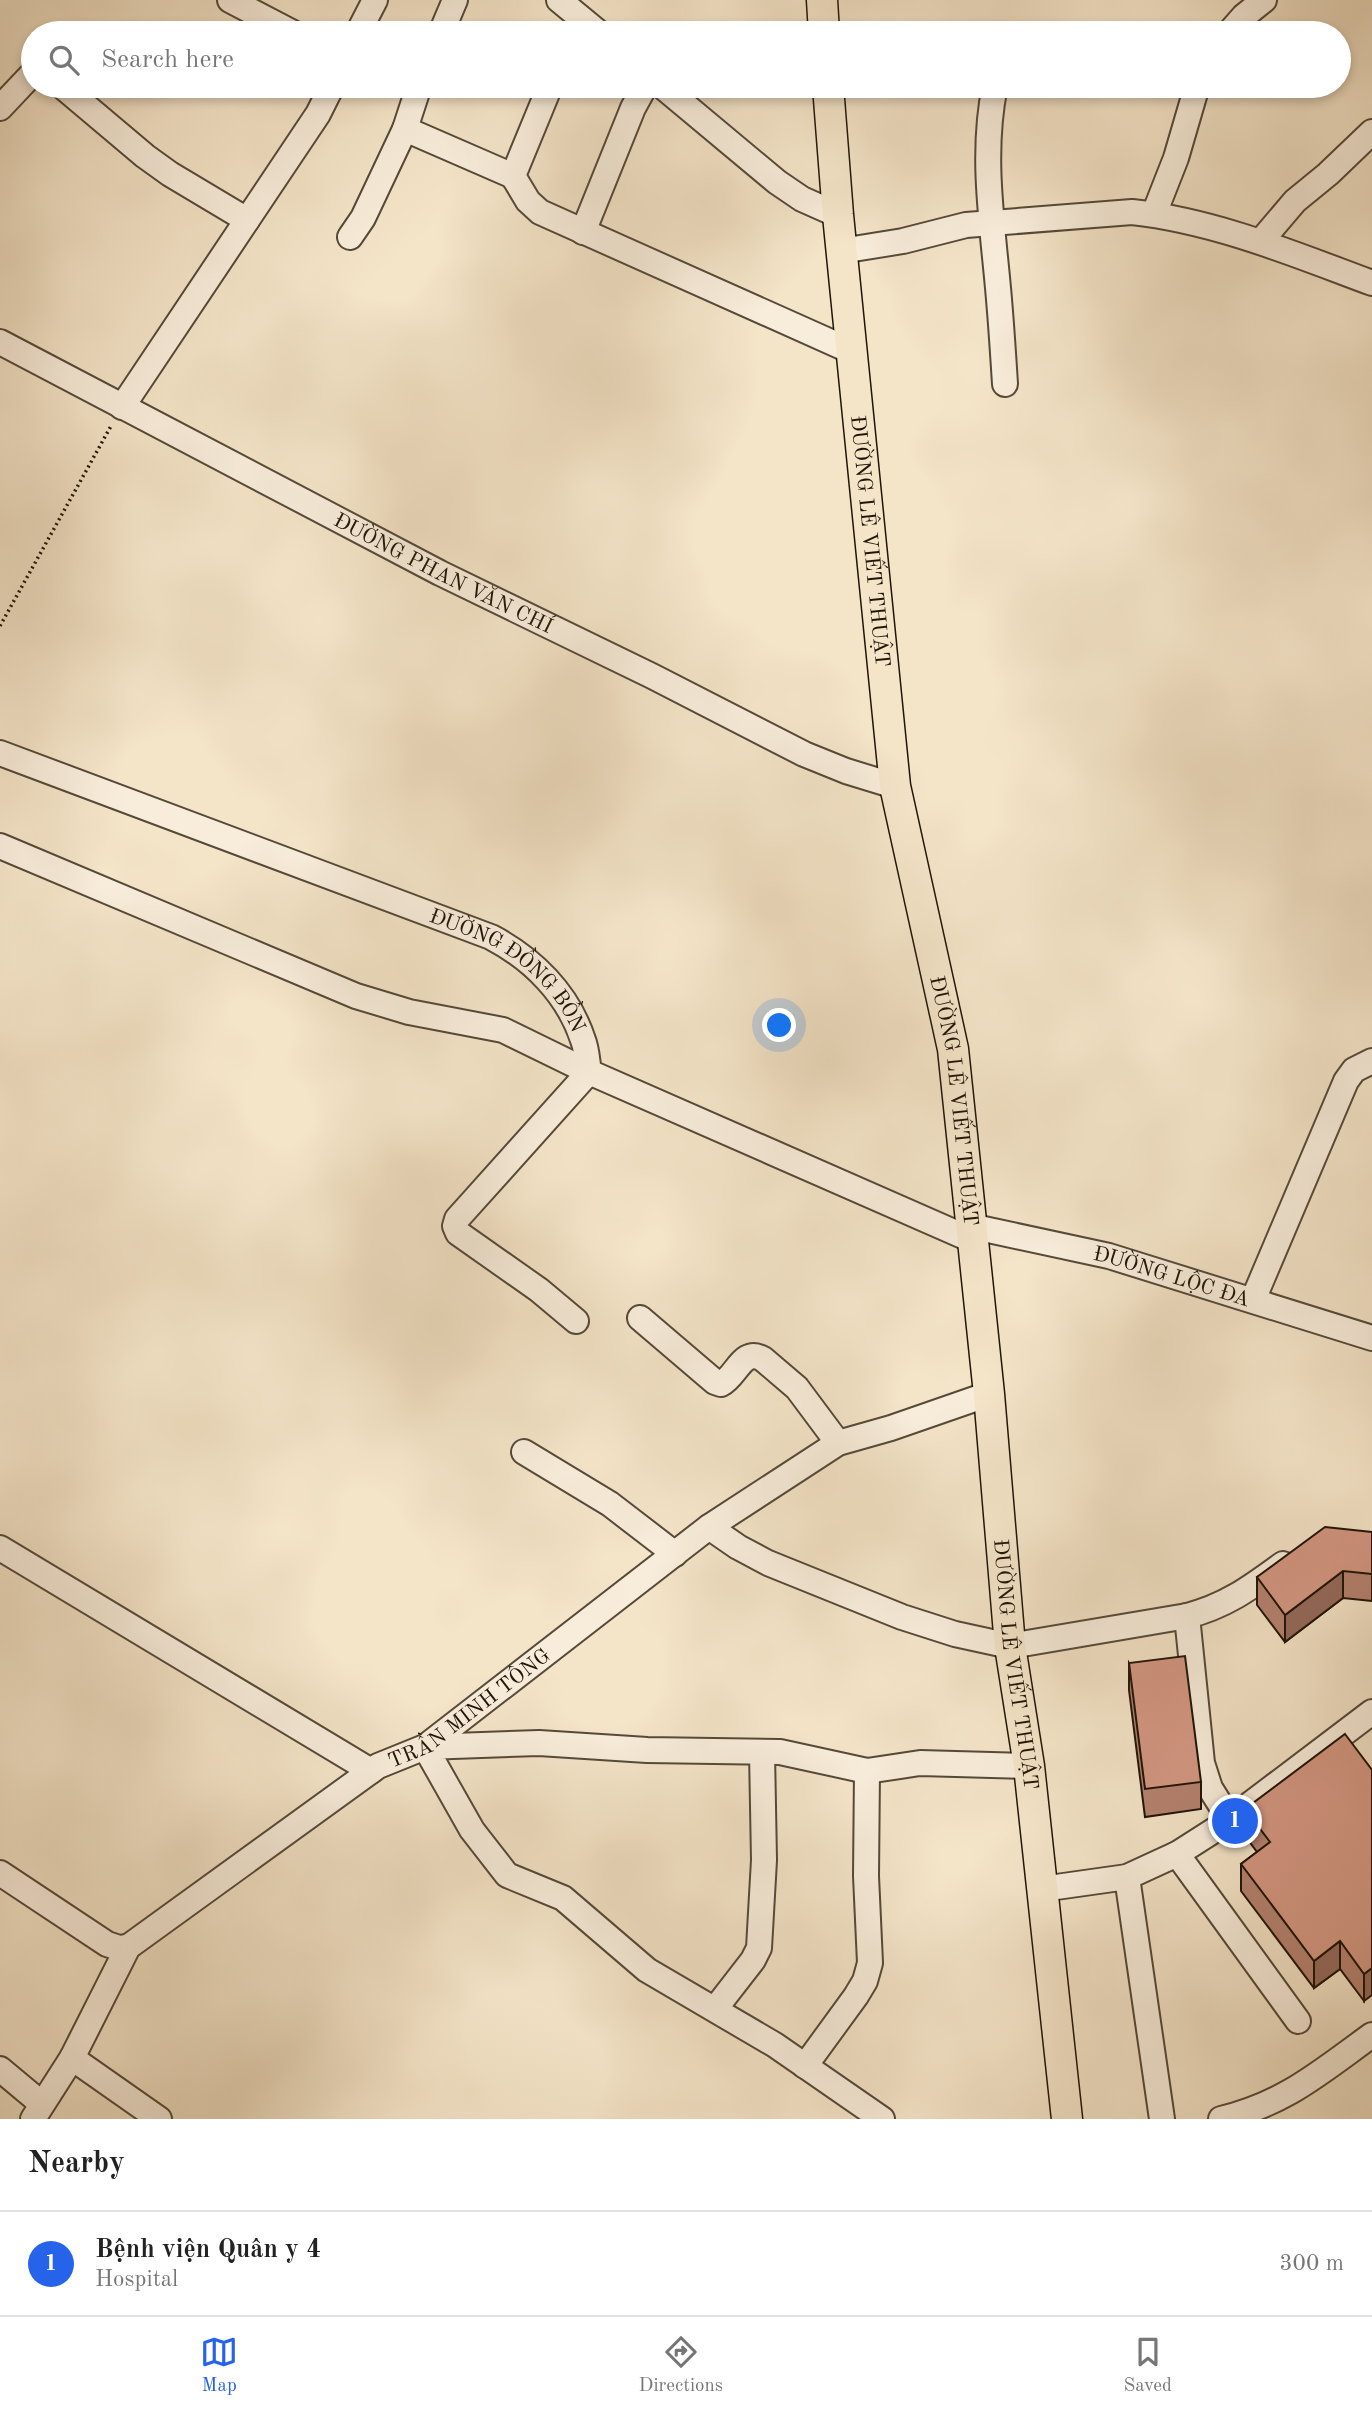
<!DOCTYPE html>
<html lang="en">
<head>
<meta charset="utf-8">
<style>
  body { margin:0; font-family:"Old Standard TT",serif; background:#f2f2f2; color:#222 }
  .you { position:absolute; left:780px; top:1026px; width:24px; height:24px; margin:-18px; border:5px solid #fff; border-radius:50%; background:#1a73e8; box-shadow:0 0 0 10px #1a73e833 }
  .badge { display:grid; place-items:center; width:46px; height:46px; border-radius:50%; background:#2563eb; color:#fff; font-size:23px; font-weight:700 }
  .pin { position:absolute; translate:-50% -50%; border:4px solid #fff; box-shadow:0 2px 7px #0006 }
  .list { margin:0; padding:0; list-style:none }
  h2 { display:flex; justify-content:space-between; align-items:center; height:91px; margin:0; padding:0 28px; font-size:30px }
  h2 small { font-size:23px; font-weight:400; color:#767676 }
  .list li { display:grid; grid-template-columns:46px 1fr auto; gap:21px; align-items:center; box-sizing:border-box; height:105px; padding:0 28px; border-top:2px solid #e0e0e0 }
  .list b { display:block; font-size:26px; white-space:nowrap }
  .list p { margin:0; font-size:23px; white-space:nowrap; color:#767676 }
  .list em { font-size:23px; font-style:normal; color:#767676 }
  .icon { flex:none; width:38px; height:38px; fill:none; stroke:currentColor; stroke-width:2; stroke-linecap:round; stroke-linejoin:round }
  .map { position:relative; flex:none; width:1372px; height:2119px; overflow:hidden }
  .search { position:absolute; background:#fff; box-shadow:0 4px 10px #0003; left:21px; right:21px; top:21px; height:77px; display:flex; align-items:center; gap:18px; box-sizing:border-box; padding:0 24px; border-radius:38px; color:#767676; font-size:26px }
  .sheet { height:196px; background:#fff }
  nav { display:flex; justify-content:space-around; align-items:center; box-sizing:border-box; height:98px; border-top:2px solid #e0e0e0; background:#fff; font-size:19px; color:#767676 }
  nav a { display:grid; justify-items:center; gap:4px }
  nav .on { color:#2563eb }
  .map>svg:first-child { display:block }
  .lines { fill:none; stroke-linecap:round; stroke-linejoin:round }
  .minor-casing { stroke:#554939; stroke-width:28 }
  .major-casing { stroke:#201509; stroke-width:33 }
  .path { stroke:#201509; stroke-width:3.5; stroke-dasharray:2 3.5; stroke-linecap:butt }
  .minor { stroke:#f8eddb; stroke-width:24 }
  .major { stroke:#f4e4c8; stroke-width:30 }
  .wall { fill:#b58270; stroke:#201509; stroke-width:2 }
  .shaded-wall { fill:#946a5b; stroke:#201509; stroke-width:2 }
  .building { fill:#d39782; stroke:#201509; stroke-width:2 }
  .labels { text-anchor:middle; stroke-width:6; stroke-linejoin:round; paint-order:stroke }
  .street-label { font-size:21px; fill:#201509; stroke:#f8eddb }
</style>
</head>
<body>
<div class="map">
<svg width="1372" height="2119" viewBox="0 0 1372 2119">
  <rect width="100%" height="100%" fill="#f4e4c8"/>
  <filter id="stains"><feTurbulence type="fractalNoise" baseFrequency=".00286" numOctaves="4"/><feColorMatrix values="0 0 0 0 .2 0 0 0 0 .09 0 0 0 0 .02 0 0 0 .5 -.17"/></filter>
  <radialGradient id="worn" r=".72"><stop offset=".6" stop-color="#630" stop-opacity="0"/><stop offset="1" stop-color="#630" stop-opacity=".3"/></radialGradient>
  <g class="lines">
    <g class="minor-casing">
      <g id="minor">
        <path d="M230 0 293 33"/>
        <path d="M559 0 599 33"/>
        <path d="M358 33 375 0"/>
        <path d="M441 33 455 0"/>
        <path d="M1229 33 1244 16 1264 0"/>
        <path d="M62 86 145 156 170 174 247 220"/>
        <path d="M419 86 405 129 513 176"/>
        <path d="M550 86 513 176 528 201 540 212 851 351"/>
        <path d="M662 86 777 182 802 199 838 215"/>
        <path d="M995 86C981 153 992 221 998 288 1001 320 1003 352 1005 384"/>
        <path d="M0 108 33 73"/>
        <path d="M1154 214 1176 158 1197 86"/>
        <path d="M583 232 633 108 645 86"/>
        <path d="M350 237 363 218 405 129"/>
        <path d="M1261 241 1295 201 1328 174 1372 132"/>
        <path d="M841 251 903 241 966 225 1132 212C1215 221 1294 254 1372 283"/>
        <path id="s1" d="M0 342 440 573 652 676 804 754 846 771 895 786"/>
        <path d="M122 407 318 114 332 86"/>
        <path id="s2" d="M0 753 491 937C533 959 568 994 583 1040 587 1050 587 1061 589 1072L972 1240"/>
        <path d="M0 846 356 996 409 1012 503 1030 589 1072 457 1219 455 1226 458 1233 539 1290 576 1321"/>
        <path id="s3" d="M970 1226 1109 1256 1372 1338"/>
        <path d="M1253 1300 1346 1081 1354 1070 1372 1061"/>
        <path d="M640 1318 715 1382 721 1384C737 1376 742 1347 763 1359L797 1388 838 1443"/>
        <path d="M524 1452 610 1504 675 1554"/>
        <path d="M709 1527 738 1547 768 1563 902 1617 955 1634 1010 1646 1187 1616C1226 1606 1250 1588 1283 1564"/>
        <path d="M0 1548 371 1771"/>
        <path d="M1187 1616 1202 1763 1210 1788 1230 1820"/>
        <path d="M1177 1854 1298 2021"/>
        <path d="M0 1873 107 1944 119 1948 128 1947"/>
        <path d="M1127 1877 1162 2119"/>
        <path d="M1042 1889 1127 1877 1177 1854 1224 1824 1372 1712"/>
        <path d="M715 2009 753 1960 759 1948 764 1860 762 1752"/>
        <path d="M72 2058 159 2119"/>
        <path d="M805 2066 856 1996 865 1981 870 1963 866 1876 867 1771"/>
        <path d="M0 2069 42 2104"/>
        <path id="s4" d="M33 2119 72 2058 128 1947 378 1766 425 1747 709 1527 838 1443 891 1428 989 1394"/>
        <path d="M882 2119 775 2045 647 1970 563 1898 507 1875 472 1830 425 1747 539 1743 647 1750 780 1752 867 1771 920 1763 1029 1766"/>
        <path d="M1221 2119C1286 2103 1319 2073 1372 2035"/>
      </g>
    </g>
    <g class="major-casing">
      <g id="major">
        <path d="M822 0 824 33"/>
        <path id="s5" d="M828 86 838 215 895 786 953 1049 989 1394 1010 1646 1029 1766 1067 2119"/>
      </g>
    </g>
    <path class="path" d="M0 626 111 426"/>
    <use href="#minor" class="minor"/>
    <use href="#major" class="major"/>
  </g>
  <path class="wall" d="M1372 1532V1601L1343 1598 1285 1642 1257 1605V1577Z
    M1129 1663 1201 1782V1809L1145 1817 1129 1690Z
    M1372 1770 1364 2001 1340 1969 1314 1988 1241 1891V1864L1257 1852 1245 1836V1809Z"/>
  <path class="shaded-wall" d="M1343 1571V1598L1285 1642V1615Z
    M1340 1941V1969L1314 1988V1961Z
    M1372 1968V1995L1364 2001V1974Z"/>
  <path class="building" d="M1325 1527 1372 1532V1574L1343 1571 1285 1615 1257 1577Z
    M1185 1656 1201 1782 1145 1789 1129 1663Z
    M1345 1734 1372 1770V1968L1364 1974 1340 1941 1314 1961 1241 1864 1270 1842 1245 1809Z"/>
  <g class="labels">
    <g class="street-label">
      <text dy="7" stroke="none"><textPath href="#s5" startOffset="457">ĐƯỜNG LÊ VIẾT THUẬT</textPath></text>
      <text dy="7" stroke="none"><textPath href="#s1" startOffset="500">ĐƯỜNG PHAN VĂN CHÍ</textPath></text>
      <text dy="7" stroke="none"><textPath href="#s2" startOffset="558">ĐƯỜNG ĐỒNG BỒN</textPath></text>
      <text dy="7" stroke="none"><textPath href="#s5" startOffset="1024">ĐƯỜNG LÊ VIẾT THUẬT</textPath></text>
      <text dy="7" stroke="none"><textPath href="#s3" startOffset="208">ĐƯỜNG LỘC ĐA</textPath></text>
      <text dy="7" stroke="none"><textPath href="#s5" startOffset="1591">ĐƯỜNG LÊ VIẾT THUẬT</textPath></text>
      <text dy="7" stroke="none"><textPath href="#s4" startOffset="614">TRẦN MINH TÔNG</textPath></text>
    </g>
  </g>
  <rect width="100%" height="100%" filter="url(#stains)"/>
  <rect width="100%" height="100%" fill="url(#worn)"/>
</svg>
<div class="you"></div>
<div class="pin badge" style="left:1235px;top:1821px">1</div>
<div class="search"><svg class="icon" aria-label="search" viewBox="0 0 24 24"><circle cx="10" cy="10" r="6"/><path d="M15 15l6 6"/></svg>Search here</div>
</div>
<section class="sheet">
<h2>Nearby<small></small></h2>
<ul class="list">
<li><span class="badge">1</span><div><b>Bệnh viện Quân y 4</b><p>Hospital</p></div><em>300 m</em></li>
</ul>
</section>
<nav>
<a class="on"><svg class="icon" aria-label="map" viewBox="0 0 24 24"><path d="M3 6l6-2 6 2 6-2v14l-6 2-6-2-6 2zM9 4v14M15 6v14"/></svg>Map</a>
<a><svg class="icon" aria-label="directions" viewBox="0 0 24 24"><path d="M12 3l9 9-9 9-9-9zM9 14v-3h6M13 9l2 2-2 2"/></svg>Directions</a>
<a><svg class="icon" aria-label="saved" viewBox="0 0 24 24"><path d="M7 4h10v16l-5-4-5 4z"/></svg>Saved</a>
</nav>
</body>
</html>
